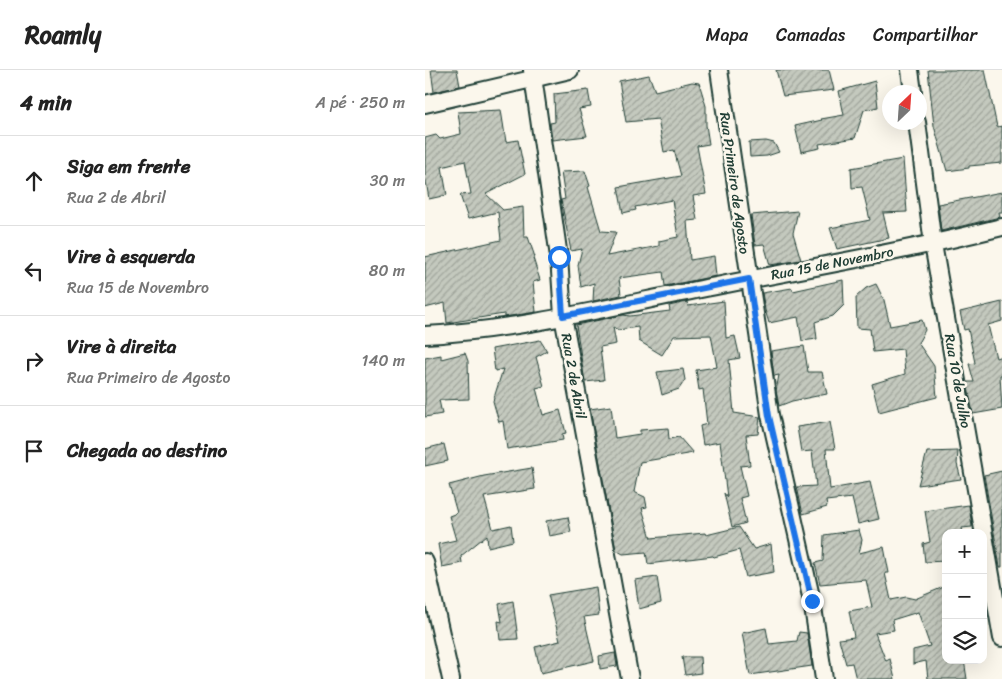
<!DOCTYPE html>
<html lang="pt">
<head>
<meta charset="utf-8">
<style>
  body { margin:0; font-family:Sriracha,sans-serif; background:#f6f6f6; color:#222 }
  .controls { position:absolute; right:15px; bottom:15px; display:grid; overflow:hidden; border-radius:10px; box-shadow:0 5px 20px #0002 }
  .controls button { width:45px; height:45px; display:grid; place-items:center; padding:0; border:0; border-bottom:1px solid #e0e0e0; background:#fff; color:#222; font:25px sans-serif }
  .compass { position:absolute; left:457px; top:15px; width:45px; height:45px; border-radius:50%; background:#fff; box-shadow:0 5px 20px #0002; rotate:25deg }
  .stop { position:absolute; width:15px; height:15px; margin:-11px; border:4px solid #1a73e8; border-radius:50%; background:#fff }
  .stop.end { background:#1a73e8; border-color:#fff; box-shadow:0 1px 5px #0008 }
  .list { margin:0; padding:0; list-style:none }
  h2 { display:flex; justify-content:space-between; align-items:center; height:65px; margin:0; padding:0 20px; font-size:21px }
  h2 small { font-size:16px; font-weight:400; color:#767676 }
  .list li { display:grid; grid-template-columns:32px 1fr auto; gap:15px; align-items:center; box-sizing:border-box; height:90px; padding:0 20px; border-top:1px solid #e0e0e0 }
  .list b { display:block; font-size:19px; white-space:nowrap }
  .list p { margin:0; font-size:16px; white-space:nowrap; color:#767676 }
  .list em { font-size:16px; font-style:normal; color:#767676 }
  .icon { flex:none; width:28px; height:28px; fill:none; stroke:currentColor; stroke-width:2; stroke-linecap:round; stroke-linejoin:round }
  .map { position:relative; flex:none; width:577px; height:609px; overflow:hidden }
  header { display:flex; align-items:center; gap:30px; box-sizing:border-box; height:70px; padding:0 25px; background:#fff; border-bottom:1px solid #e0e0e0 }
  header strong { font-size:24px }
  nav { display:flex; gap:28px; margin-inline-start:auto; font-size:18px }
  main { display:flex }
  aside { flex:1; background:#fff }
  .map>svg:first-child { display:block }
  .building { fill:url(#building-hatch); stroke:#1f3d34 }
  .lines { fill:none; stroke-linecap:round; stroke-linejoin:round }
  .street-casing { stroke:#1f3d34; stroke-width:20 }
  .street { stroke:#fbf7ec; stroke-width:16 }
  .route { stroke:#1a73e8; stroke-width:6 }
  .labels { text-anchor:middle; stroke-width:5; stroke-linejoin:round; paint-order:stroke }
  .street-label { font-size:14px; fill:#1f3d34; stroke:#fbf7ec }
</style>
</head>
<body>
<header>
<strong>Roamly</strong>
<nav><a>Mapa</a><a>Camadas</a><a>Compartilhar</a></nav>
</header>
<main>
<aside>
<h2>4 min<small>A pé · 250 m</small></h2>
<ul class="list">
<li><svg class="icon" aria-label="ahead" viewBox="0 0 24 24"><path d="M12 20V5M6 11l6-6 6 6"/></svg><div><b>Siga em frente</b><p>Rua 2 de Abril</p></div><em>30 m</em></li>
<li><svg class="icon" aria-label="left" viewBox="0 0 24 24"><path d="M17 20v-9H6M10 6l-5 5 5 5"/></svg><div><b>Vire à esquerda</b><p>Rua 15 de Novembro</p></div><em>80 m</em></li>
<li><svg class="icon" aria-label="right" viewBox="0 0 24 24"><path d="M7 20v-9h11M14 6l5 5-5 5"/></svg><div><b>Vire à direita</b><p>Rua Primeiro de Agosto</p></div><em>140 m</em></li>
<li><svg class="icon" aria-label="arrive" viewBox="0 0 24 24"><path d="M6 21V4h12l-3 4 3 4H6"/></svg><div><b>Chegada ao destino</b></div></li>
</ul>
</aside>
<div class="map">
<svg width="577" height="609" viewBox="0 0 577 609">
  <defs>
    <pattern id="building-hatch" width="6" height="6" patternUnits="userSpaceOnUse" patternTransform="scale(1.25)"><rect width="6" height="6" fill="#c4c9be"/><path d="M-1 1l2-2M0 6l6-6M5 7l2-2" fill="none" stroke="#9fa49b"/></pattern>
  </defs>
  <rect width="100%" height="100%" fill="#fbf7ec"/>
  <filter id="ink" filterUnits="userSpaceOnUse"><feTurbulence type="fractalNoise" baseFrequency=".02" numOctaves="2"/><feDisplacementMap in="SourceGraphic" scale="10" xChannelSelector="R" yChannelSelector="G"/><feConvolveMatrix kernelMatrix="1 2 1 2 8 2 1 2 1" color-interpolation-filters="sRGB"/></filter>
  <g filter="url(#ink)">
    <path class="building" d="M6 0H32L35 16 9 22Z
      M351 0H404L409 20 358 26Z
      M503 0H560L572 57 577 56V93L544 96V98L522 101 509 56Z
      M224 5 230 21 267 12 274 13 281 36V55L284 74 272 76 281 124 268 126 272 150 262 151 265 190 289 186 291 206 240 216 238 202 194 208 196 225 168 231 169 213 156 217 153 195 157 179 146 181 136 130 140 129 136 102 160 101 165 116 163 117 176 161 191 162 182 186 234 176V171L253 167 247 130 210 137 211 140 198 143 193 117 256 106 249 80 239 82 233 49 201 52 194 11Z
      M450 11 453 37 439 40 430 68 394 74 395 78 376 82 370 56 397 50 396 49 419 45 414 21Z
      M163 20 166 37 154 39 162 66 127 70 125 53 130 52 129 24Z
      M76 40 81 72 93 70 100 104 61 124 78 140 98 137 99 167H103L110 187 108 188 115 210 108 212 111 242 79 247V244L22 253 20 233 0 238V187L76 170 73 142 43 149 35 125 46 124 40 91 17 97 22 125 4 129 0 105V68L11 65 15 69 36 64 33 42Z
      M341 71 349 73 354 82 342 86 325 87 324 72Z
      M478 89 482 142 458 143 464 168 412 179 405 158 445 150 437 117 427 118 426 98Z
      M577 122V142H574L575 147 516 161 513 134Z
      M373 141 368 163 376 190 345 195 339 174 330 175 326 145Z
      M418 210 419 235 408 246 390 252 392 269 377 271 373 247 344 253 340 240 337 223 367 218 368 221Z
      M451 214 459 230 465 256 497 250 500 260 493 273 509 296 512 327 454 342 447 314 480 304 478 279 448 282 445 259 432 258 431 227 441 218Z
      M299 231 301 268 310 266 315 288 304 290 309 343 335 347 333 364 321 365 325 395 315 396 322 426 315 428 321 453 307 457 299 423 302 427 295 372 278 375 275 356 282 354 278 319 274 320 271 300 292 297 286 265 249 266 237 285 214 271 213 257 193 260 188 257 191 274 175 277 179 310 160 312 151 255 198 245 205 246 245 241 244 236 262 232 263 236Z
      M577 232V251L563 255 571 288 577 286V305H575L577 339 548 344 542 312H549L544 294 550 293 543 259 539 260 535 242Z
      M115 270 122 281 111 287 119 316 111 318 118 345 135 340 141 363 137 364 138 370 82 379 78 351 74 352 68 331 78 299 70 301 67 279Z
      M379 276 383 302H397L402 324 367 331 354 336 351 321 354 305 349 306 346 281Z
      M40 283 43 291 44 329 14 330 17 344 0 347V288L16 285V289Z
      M258 299 260 310 254 319 237 325 232 302Z
      M186 336 190 368 215 364V360L243 358 244 369 254 367 268 383 215 392 209 422 220 427 222 437 217 438 226 468 280 463 281 465 314 457 329 479 346 474 349 502 321 507 314 480 289 487 288 486 223 494 221 482 198 484 191 480 165 339Z
      M405 352 410 379H401L405 419 445 412 454 449 433 454 427 428 401 431 402 437 378 444 372 417 391 416 387 381 376 382 372 357Z
      M19 374 23 391 0 396V379Z
      M533 381 532 394 536 409 493 415 502 382Z
      M107 398 110 419 59 427 68 459 86 455 88 471 63 477 62 465 36 486 37 493 17 497 13 474 31 470 24 446 32 443 24 415 59 406Z
      M577 401V497H575L559 405Z
      M544 435 547 457 537 458 538 463H521V491L500 492 498 474 505 472 500 441Z
      M143 447 146 462 124 466 121 451Z
      M434 460 437 470 434 483 459 477 464 503H460L466 530 481 527 490 529 521 516V590H539L542 609H503L501 591 488 594V580L505 576 493 542 467 550 469 560 450 563 461 591 465 589 470 609H431L427 593 421 594 414 569 429 567 424 541 447 537 441 510 395 514 390 493 398 491 399 465Z
      M232 507 236 533 214 539 210 510Z
      M171 517 174 545 159 547 169 591 116 603 110 577 135 571 123 525Z
      M88 531 93 569 75 570 73 551 77 552 74 534Z
      M341 558 344 574 372 571 374 562 382 563 387 596 325 605 317 563Z
      M190 583 192 596 175 599 174 586Z
      M257 587H275L276 603 260 605Z"/>
    <g class="lines">
      <g class="street-casing">
        <path id="street" d="M107 0 134 187 138 246 205 609
          M294 0 345 345 387 531 399 609
          M485 0 488 22
          M0 34 145 0
          M492 52 508 174 577 568
          M0 265C93 260 185 237 276 219 377 199 478 182 577 157
          M0 492 26 609"/>
      </g>
      <use href="#street" class="street"/>
    </g>
  </g>
  <g class="lines" filter="url(#ink)">
    <path class="route" d="M134 187 138 246 324 209 344 346 387 531"/>
  </g>
  <g class="labels">
    <g class="street-label">
      <text transform="translate(310 113) rotate(82)" y="5">Rua Primeiro de Agosto</text>
      <text transform="translate(407 193) rotate(-11)" y="5">Rua 15 de Novembro</text>
      <text transform="translate(149 306) rotate(80)" y="5">Rua 2 de Abril</text>
      <text transform="translate(533 311) rotate(80)" y="5">Rua 10 de Julho</text>
    </g>
  </g>
</svg>
<div class="controls">
<button>+</button>
<button>−</button>
<button><svg class="icon" aria-label="layers" viewBox="0 0 24 24"><path d="M12 4l9 5-9 5-9-5zM3 14l9 5 9-5"/></svg></button>
</div>
<svg class="compass" viewBox="-18 -18 36 36"><path d="M0-13l5 13h-10z" fill="#e53935"/><path d="M0 13l5-13h-10z" fill="#767676"/></svg>
<div class="stop" style="left:134px;top:187px"></div>
<div class="stop end" style="left:387px;top:531px"></div>
</div>
</main>
</body>
</html>
